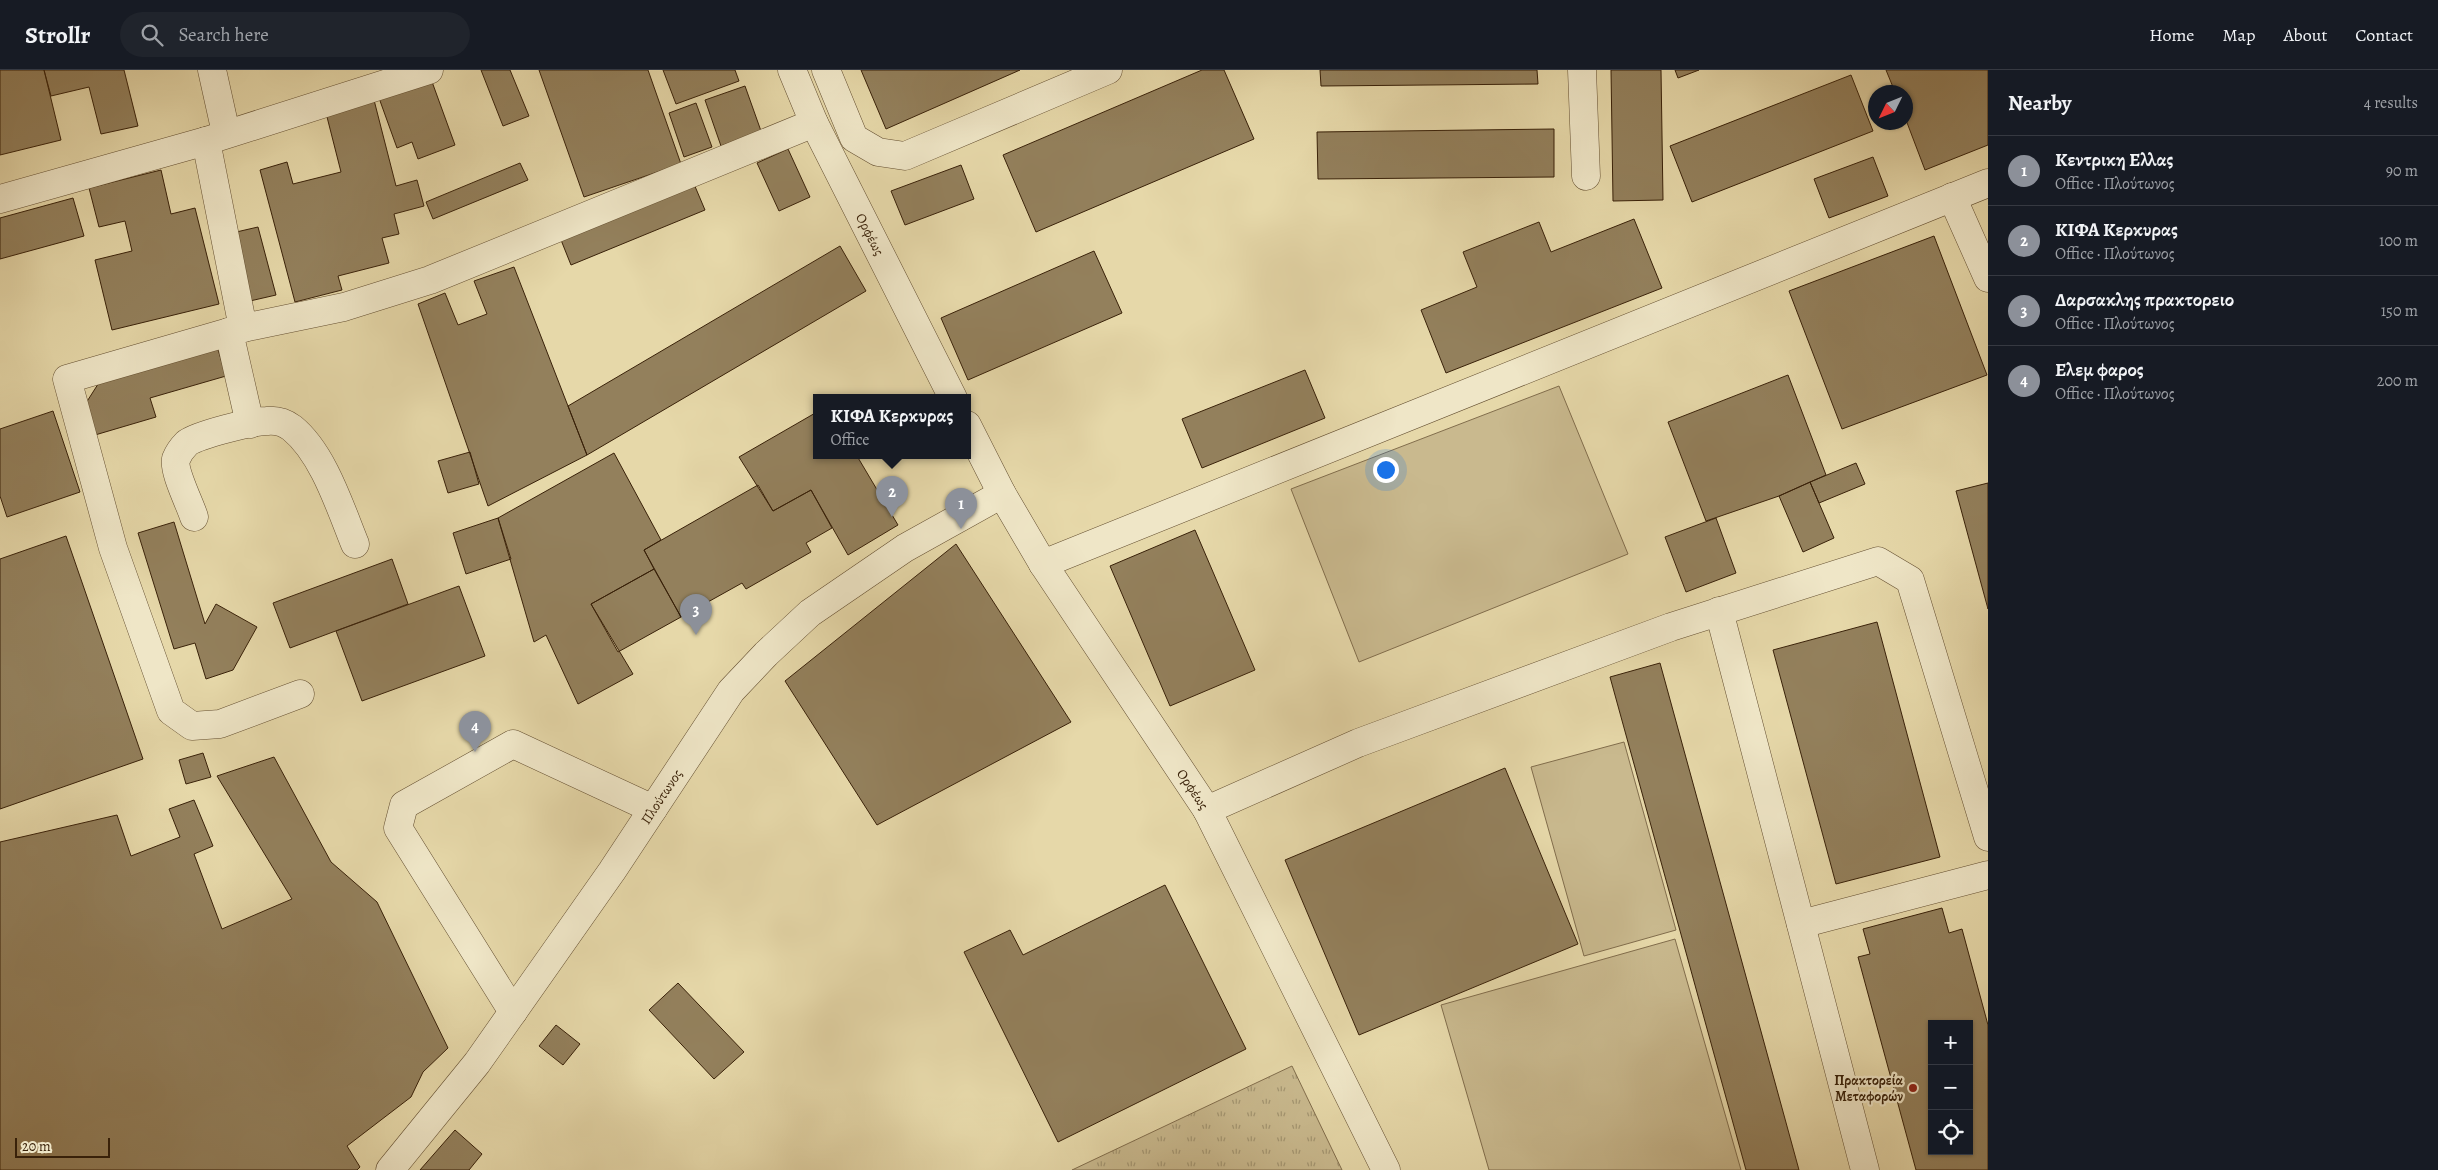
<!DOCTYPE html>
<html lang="en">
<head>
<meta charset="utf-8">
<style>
  body { margin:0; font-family:Alegreya,serif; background:#20242c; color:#f1f3f6 }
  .controls { position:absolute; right:15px; bottom:15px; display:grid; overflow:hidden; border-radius:0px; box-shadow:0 1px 4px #0004 }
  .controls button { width:45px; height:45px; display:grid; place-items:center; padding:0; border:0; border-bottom:1px solid #363941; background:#171b24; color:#f1f3f6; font:25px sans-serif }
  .compass { position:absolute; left:1868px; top:15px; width:45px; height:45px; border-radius:50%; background:#171b24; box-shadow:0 1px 4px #0004; rotate:227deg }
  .scale { position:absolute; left:15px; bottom:12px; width:95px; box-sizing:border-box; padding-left:5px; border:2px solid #392109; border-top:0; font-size:14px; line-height:18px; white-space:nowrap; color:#392109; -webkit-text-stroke:4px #efe6c7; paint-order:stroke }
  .you { position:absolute; left:1385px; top:399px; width:18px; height:18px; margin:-12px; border:4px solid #fff; border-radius:50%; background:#1a73e8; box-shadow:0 0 0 8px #1a73e833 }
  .badge { display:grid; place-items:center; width:32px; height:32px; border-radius:50%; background:#8c9099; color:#fff; font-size:16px; font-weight:700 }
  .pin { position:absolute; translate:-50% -41px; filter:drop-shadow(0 1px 2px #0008) }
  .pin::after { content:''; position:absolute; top:26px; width:18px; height:15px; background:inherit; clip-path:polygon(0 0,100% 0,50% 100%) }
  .popup { position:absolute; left:813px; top:324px; width:158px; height:65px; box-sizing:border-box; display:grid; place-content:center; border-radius:0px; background:#171b24; filter:drop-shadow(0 1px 4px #0005); font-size:16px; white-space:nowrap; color:#9ea1a6 }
  .popup b { font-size:19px; color:#f1f3f6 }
  .popup::after { content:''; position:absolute; left:50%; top:100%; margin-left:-10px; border:10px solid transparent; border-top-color:#171b24 }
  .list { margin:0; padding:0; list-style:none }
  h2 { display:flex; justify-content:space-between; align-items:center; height:65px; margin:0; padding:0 20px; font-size:21px }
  h2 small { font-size:16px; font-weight:400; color:#9ea1a6 }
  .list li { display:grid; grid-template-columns:32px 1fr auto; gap:15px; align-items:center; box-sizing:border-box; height:70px; padding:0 20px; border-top:1px solid #363941 }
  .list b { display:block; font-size:19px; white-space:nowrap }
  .list p { margin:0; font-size:16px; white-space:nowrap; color:#9ea1a6 }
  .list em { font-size:16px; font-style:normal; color:#9ea1a6 }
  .icon { flex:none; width:28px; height:28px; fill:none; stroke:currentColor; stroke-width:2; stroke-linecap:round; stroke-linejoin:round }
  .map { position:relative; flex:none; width:1988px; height:1100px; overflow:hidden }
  header { display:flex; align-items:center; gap:30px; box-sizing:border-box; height:70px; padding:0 25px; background:#171b24; border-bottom:1px solid #363941 }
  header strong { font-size:24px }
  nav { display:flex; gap:28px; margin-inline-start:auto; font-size:18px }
  .search { width:350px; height:45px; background:#20242c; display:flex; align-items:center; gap:12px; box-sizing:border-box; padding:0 18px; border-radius:28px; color:#9ea1a6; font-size:19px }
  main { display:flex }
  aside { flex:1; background:#171b24 }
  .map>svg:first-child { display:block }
  .grass { fill:url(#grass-tufts); stroke:#816d4c }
  .garden { fill:#c9b98e; stroke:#816d4c }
  .building { fill:#93805c; stroke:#392109; fill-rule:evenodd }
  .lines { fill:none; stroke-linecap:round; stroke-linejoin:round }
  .minor-casing { stroke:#644f31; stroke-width:29 }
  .minor { stroke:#efe6c7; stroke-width:28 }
  .poi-dot { fill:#8f2418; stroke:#efe6c7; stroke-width:2 }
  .labels { text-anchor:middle; stroke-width:4.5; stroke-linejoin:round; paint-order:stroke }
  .street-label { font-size:14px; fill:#392109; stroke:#efe6c7 }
  .poi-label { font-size:14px; font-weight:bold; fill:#392109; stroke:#efe6c7; text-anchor:end }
</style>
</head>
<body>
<header>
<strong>Strollr</strong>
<div class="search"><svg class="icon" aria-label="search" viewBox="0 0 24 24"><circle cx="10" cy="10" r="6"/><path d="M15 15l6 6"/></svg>Search here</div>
<nav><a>Home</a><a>Map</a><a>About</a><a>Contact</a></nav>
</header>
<main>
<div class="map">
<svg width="1988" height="1100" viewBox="0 0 1988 1100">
  <defs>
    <pattern id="grass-tufts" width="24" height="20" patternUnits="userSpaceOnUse" patternTransform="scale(1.25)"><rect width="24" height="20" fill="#c9b98e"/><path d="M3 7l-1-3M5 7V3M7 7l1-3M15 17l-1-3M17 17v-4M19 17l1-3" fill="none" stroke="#a49672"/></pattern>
  </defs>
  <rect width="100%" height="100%" fill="#e6d8a9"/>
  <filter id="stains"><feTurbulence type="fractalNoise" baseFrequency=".004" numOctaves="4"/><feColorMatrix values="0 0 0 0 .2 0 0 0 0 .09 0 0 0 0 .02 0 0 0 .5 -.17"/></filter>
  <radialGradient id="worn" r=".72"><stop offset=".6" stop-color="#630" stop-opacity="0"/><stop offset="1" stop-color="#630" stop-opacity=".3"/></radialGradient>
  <path class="grass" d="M1292 996 1342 1100H1072Z"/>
  <path class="garden" d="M1559 316 1628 484 1359 592 1291 419Z
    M1624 672 1676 860 1584 886 1531 697Z
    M1675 869 1741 1100H1489L1441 935Z"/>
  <path class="building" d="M0 0H44L61 70 0 85Z
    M44 0H124L138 56 101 64 89 17 51 26Z
    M481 0H510L529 46 503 56Z
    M539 0H648L681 94 584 127Z
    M663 0H735L739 11 676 34Z
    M861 0H1020L886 59Z
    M1202 0H1224L1254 69 1036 162 1003 85Z
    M1320 0H1537L1538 14 1321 16Z
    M1611 0H1661L1663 130 1613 131Z
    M1675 0H1699L1678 8Z
    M1886 0H1988V75L1925 100 1906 50V22H1895Z
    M1851 5 1873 61 1692 132 1670 76Z
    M431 9 455 75 418 89 412 72 397 78 379 28Z
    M745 16 761 61 721 76 705 30Z
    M374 30 396 116 417 110 424 136 394 144 399 164 382 168 389 193 338 206 342 220 295 232 260 100 287 92 293 114 341 102 326 43Z
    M696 33 712 77 684 87 669 43Z
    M1554 59V107L1318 109 1317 62Z
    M788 79 810 127 779 141 757 93Z
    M1873 87 1888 126 1829 148 1814 109Z
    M520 93 528 110 433 149 426 132Z
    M961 95 974 129 905 155 891 121Z
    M161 100 171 144 195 138 219 234 112 260 95 190 132 181 125 151 99 157 89 118Z
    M694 114 705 140 571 195 561 170Z
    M73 128 84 166 0 189V148Z
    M1634 149 1662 218 1446 303 1421 240 1477 217 1463 182 1539 152 1551 182Z
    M258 157 276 225 250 231 232 163Z
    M1934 166 1987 305 1842 359 1789 221Z
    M840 176 866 221 587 385 568 336Z
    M1094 181 1122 243 968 310 941 248Z
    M514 197 587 385 488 436 418 234 445 223 458 255 487 244 474 211Z
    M217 276 226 306 150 328 156 347 95 365 86 333 100 311Z
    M1305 300 1325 348 1202 398 1182 349Z
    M1788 305 1826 405 1779 426 1706 451 1668 352Z
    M53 341 80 422 7 447 0 426V359Z
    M817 342V386H857L898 455 848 485 811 420 773 441 739 387Z
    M470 382 479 414 448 423 438 391Z
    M614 383 661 470 644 480 654 499 591 534 633 604 578 634 546 565 534 572 498 448Z
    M1856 393 1865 414 1819 433 1810 412Z
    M1810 412 1834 468 1803 482 1779 426Z
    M1988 413V539L1956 421Z
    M758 415 773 441 811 420 832 458 806 473 811 482 746 519 742 513 681 547 644 480Z
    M498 448 511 489 466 504 453 463Z
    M1716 448 1736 503 1686 522 1665 467Z
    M174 452 205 554 216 534 257 557 233 600 206 609 195 573 174 579 138 463Z
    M1195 460 1255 600 1170 636 1110 496Z
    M66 466 143 689 0 739V489Z
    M956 474 1071 652 877 755 785 611Z
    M392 489 408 534 290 578 273 533Z
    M654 499 681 547 618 582 591 534Z
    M459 516 485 586 362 631 336 561Z
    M1877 552 1940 787 1836 814 1773 580Z
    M1660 593 1799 1100H1746L1610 607Z
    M203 683 211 707 186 714 179 690Z
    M274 687 331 792 377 832 448 978 423 1002 411 1027 347 1076 360 1097 357 1100H0V772L117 745 131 786 180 767 169 739 194 730 213 776 194 784 222 859 292 829 217 706Z
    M1505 698 1578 874 1359 965 1285 790Z
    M1165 815 1246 979 1058 1072 964 882 1010 860 1023 885Z
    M1942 838 1949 863 1962 859 1988 955V1100H1916L1858 887 1870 884 1863 859ZM1932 954H1969V1081H1932Z
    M678 913 744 982 714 1009 649 940Z
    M556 955 580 974 563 995 539 976Z
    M455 1060 482 1084 469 1100H420Z"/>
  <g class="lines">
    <g class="minor-casing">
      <g id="minor">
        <path d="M212 0 226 63"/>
        <path id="s1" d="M792 0 814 53 953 328"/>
        <path d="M826 0 854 68 878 82 905 86 1108 0"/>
        <path d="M1582 0 1586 106"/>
        <path d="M206 71 243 258"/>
        <path d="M1952 127 1988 208"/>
        <path d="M0 129 206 71 429 0"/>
        <path d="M229 262 250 354"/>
        <path id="s2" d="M967 355 1002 424 1043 494 1207 740 1386 1100"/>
        <path d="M194 447C190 434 173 401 176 389 178 384 183 377 187 373 198 365 252 351 267 351 276 350 284 352 292 358 323 383 340 437 355 474"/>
        <path d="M1043 494 1988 113"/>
        <path d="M1719 541 1865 1100"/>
        <path d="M300 624 220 654 192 656 171 641 113 478 67 309 243 258 344 237 430 210 814 53"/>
        <path d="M1207 740 1358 673 1671 557 1878 491 1910 510 1988 767"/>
        <path d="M1801 854 1988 805"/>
        <path d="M513 942 398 758 404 735 513 674 653 739"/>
        <path id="s3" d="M390 1100 477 993 612 801 731 621 766 584 810 543 905 478 1002 424"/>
      </g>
    </g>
    <use href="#minor" class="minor"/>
  </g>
  <circle class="poi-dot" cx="1913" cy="1018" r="5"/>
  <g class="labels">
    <g class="street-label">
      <text dy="5" stroke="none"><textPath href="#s1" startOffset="182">Ορφέως</textPath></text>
      <text dy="5" stroke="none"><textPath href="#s2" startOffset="429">Ορφέως</textPath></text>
      <text dy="5" stroke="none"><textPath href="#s3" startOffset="462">Πλούτωνος</textPath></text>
    </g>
    <g class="poi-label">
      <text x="1903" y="1015">Πρακτορεία<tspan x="1903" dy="16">Μεταφορών</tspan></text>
    </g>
  </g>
  <rect width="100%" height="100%" filter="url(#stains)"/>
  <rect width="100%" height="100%" fill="url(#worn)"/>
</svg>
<div class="controls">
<button>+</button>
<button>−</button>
<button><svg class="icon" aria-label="locate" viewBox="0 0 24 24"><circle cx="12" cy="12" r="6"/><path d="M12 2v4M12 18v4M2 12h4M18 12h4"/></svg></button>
</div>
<svg class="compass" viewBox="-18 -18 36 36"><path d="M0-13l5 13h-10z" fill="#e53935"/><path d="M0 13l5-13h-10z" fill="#9ea1a6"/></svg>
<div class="scale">20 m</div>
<div class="you"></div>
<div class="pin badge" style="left:961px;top:459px">1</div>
<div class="pin badge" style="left:892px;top:447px">2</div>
<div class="popup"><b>ΚΙΦΑ Κερκυρας</b>Office</div>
<div class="pin badge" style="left:696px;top:565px">3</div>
<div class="pin badge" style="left:475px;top:682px">4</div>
</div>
<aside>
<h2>Nearby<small>4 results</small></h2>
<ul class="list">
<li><span class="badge">1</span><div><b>Κεντρικη Ελλας</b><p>Office · Πλούτωνος</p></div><em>90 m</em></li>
<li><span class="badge">2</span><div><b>ΚΙΦΑ Κερκυρας</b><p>Office · Πλούτωνος</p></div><em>100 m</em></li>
<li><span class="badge">3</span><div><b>Δαρσακλης πρακτορειο</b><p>Office · Πλούτωνος</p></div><em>150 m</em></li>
<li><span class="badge">4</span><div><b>Ελεμ φαρος</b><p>Office · Πλούτωνος</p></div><em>200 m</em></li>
</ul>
</aside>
</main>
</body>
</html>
